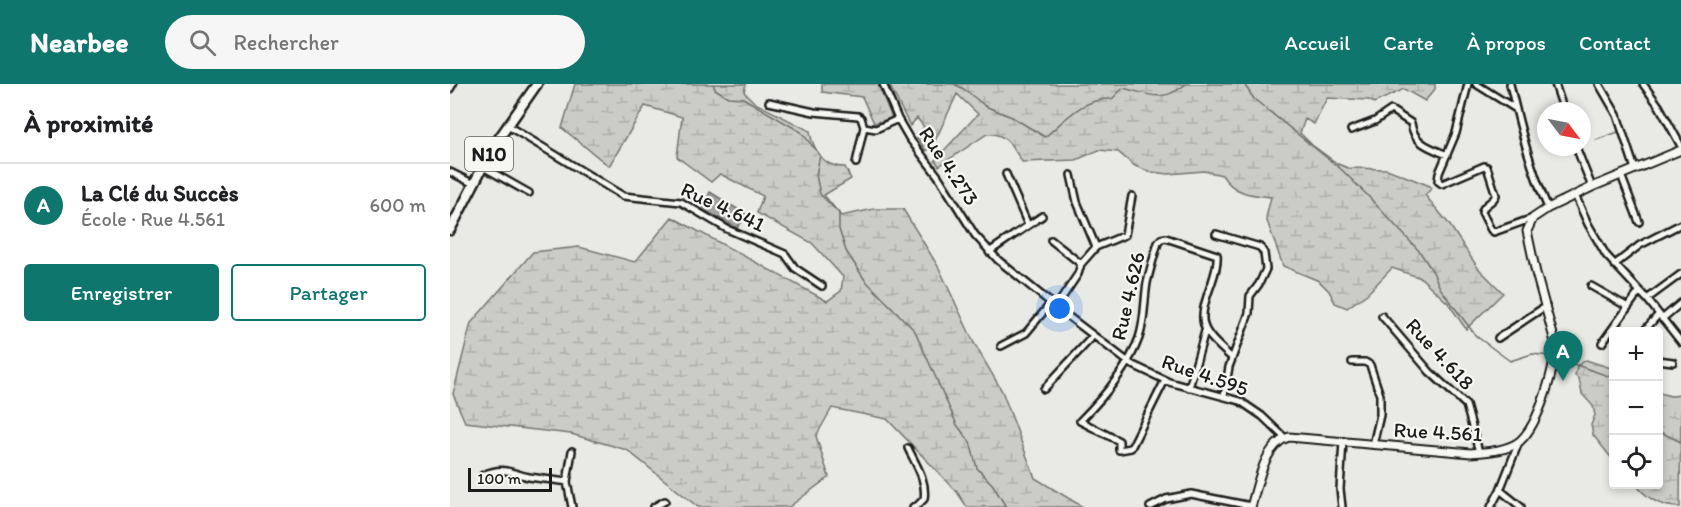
<!DOCTYPE html>
<html lang="fr">
<head>
<meta charset="utf-8">
<style>
  body { margin:0; font-family:Itim,sans-serif; background:#f6f6f6; color:#202124 }
  .controls { position:absolute; right:18px; bottom:18px; display:grid; overflow:hidden; border-radius:6px; box-shadow:0 3px 9px #0003 }
  .controls button { width:54px; height:54px; display:grid; place-items:center; padding:0; border:0; border-bottom:2px solid #e0e0e0; background:#fff; color:#202124; font:30px sans-serif }
  .compass { position:absolute; left:1087px; top:18px; width:54px; height:54px; border-radius:50%; background:#fff; box-shadow:0 3px 9px #0003; rotate:122deg }
  .scale { position:absolute; left:18px; bottom:15px; width:84px; box-sizing:border-box; padding-left:6px; border:3px solid #1c1c1c; border-top:0; font-size:16px; line-height:21px; white-space:nowrap; color:#1c1c1c; -webkit-text-stroke:4px #f6f6f2; paint-order:stroke }
  .you { position:absolute; left:610px; top:225px; width:21px; height:21px; margin:-15px; border:4px solid #fff; border-radius:50%; background:#1a73e8; box-shadow:0 0 0 9px #1a73e833 }
  .badge { display:grid; place-items:center; width:39px; height:39px; border-radius:50%; background:#0f766e; color:#fff; font-size:20px; font-weight:700 }
  .pin { position:absolute; translate:-50% -50px; filter:drop-shadow(0 2px 3px #0008) }
  .pin::after { content:''; position:absolute; top:32px; width:21px; height:18px; background:inherit; clip-path:polygon(0 0,100% 0,50% 100%) }
  .list { margin:0; padding:0; list-style:none }
  h2 { display:flex; justify-content:space-between; align-items:center; height:78px; margin:0; padding:0 24px; font-size:26px }
  h2 small { font-size:20px; font-weight:400; color:#757577 }
  .list li { display:grid; grid-template-columns:39px 1fr auto; gap:18px; align-items:center; box-sizing:border-box; height:84px; padding:0 24px; border-top:2px solid #e0e0e0 }
  .list b { display:block; font-size:22px; white-space:nowrap }
  .list p { margin:0; font-size:20px; white-space:nowrap; color:#757577 }
  .list em { font-size:20px; font-style:normal; color:#757577 }
  .actions { display:flex; gap:12px; padding:18px 24px }
  .actions a { flex:1; padding:14px 0; border:2px solid #0f766e; border-radius:6px; text-align:center; font-size:21px; color:#0f766e }
  .actions .main { background:#0f766e; color:#fff }
  .icon { flex:none; width:33px; height:33px; fill:none; stroke:currentColor; stroke-width:2; stroke-linecap:round; stroke-linejoin:round }
  .map { position:relative; flex:none; width:1231px; height:423px; overflow:hidden }
  header { display:flex; align-items:center; gap:36px; box-sizing:border-box; height:84px; padding:0 30px; background:#0f766e; color:#fff }
  header strong { font-size:28px }
  nav { display:flex; gap:33px; margin-inline-start:auto; font-size:21px }
  .search { width:420px; height:54px; background:#f6f6f6; display:flex; align-items:center; gap:15px; box-sizing:border-box; padding:0 21px; border-radius:33px; color:#757577; font-size:22px }
  main { display:flex }
  aside { flex:1; background:#fff }
  .map>svg:first-child { display:block }
  .wetland { fill:url(#wetland-marsh); stroke:#747472; stroke-width:1.5 }
  .water { fill:#a3a3a1; stroke:#6d6d6c; stroke-width:1.5 }
  .lines { fill:none; stroke-linecap:round; stroke-linejoin:round }
  .stream { stroke:#6d6d6c; stroke-width:1.5 }
  .minor-casing { stroke:#1c1c1c; stroke-width:10 }
  .secondary-casing { stroke:#1c1c1c; stroke-width:11 }
  .trunk-casing { stroke:#1c1c1c; stroke-width:13 }
  .minor { stroke:#f6f6f2; stroke-width:5 }
  .secondary { stroke:#f6f6f2; stroke-width:7 }
  .trunk { stroke:#f6f6f2; stroke-width:8 }
  .labels { text-anchor:middle; stroke-width:4.5; stroke-linejoin:round; paint-order:stroke }
  .shield { fill:#f6f6f2; stroke:#5d5d5c; stroke-width:1.5 }
  .shield-label { font-size:20px; font-weight:bold; fill:#1c1c1c }
  .street-label { font-size:21px; fill:#1c1c1c; stroke:#f6f6f2 }
</style>
</head>
<body>
<header>
<strong>Nearbee</strong>
<div class="search"><svg class="icon" aria-label="search" viewBox="0 0 24 24"><circle cx="10" cy="10" r="6"/><path d="M15 15l6 6"/></svg>Rechercher</div>
<nav><a>Accueil</a><a>Carte</a><a>À propos</a><a>Contact</a></nav>
</header>
<main>
<aside>
<h2>À proximité<small></small></h2>
<ul class="list">
<li><span class="badge">A</span><div><b>La Clé du Succès</b><p>École · Rue 4.561</p></div><em>600 m</em></li>
</ul>
<div class="actions"><a class="main">Enregistrer</a><a>Partager</a></div>
</aside>
<div class="map">
<svg width="1231" height="423" viewBox="0 0 1231 423">
  <defs>
    <pattern id="wetland-marsh" width="20" height="14" patternUnits="userSpaceOnUse" patternTransform="scale(1.5)"><rect width="20" height="14" fill="#cbcbc7"/><path d="M1 5h8M5 5V1M11 12h8M15 12V8" fill="none" stroke="#aeaeaa"/></pattern>
  </defs>
  <rect width="100%" height="100%" fill="#e9e9e5"/>
  <filter id="ink" filterUnits="userSpaceOnUse"><feTurbulence type="fractalNoise" baseFrequency=".0167" numOctaves="2"/><feDisplacementMap in="SourceGraphic" scale="12" xChannelSelector="R" yChannelSelector="G"/><feConvolveMatrix kernelMatrix="1 2 1 2 8 2 1 2 1" color-interpolation-filters="sRGB"/></filter>
  <g filter="url(#ink)">
    <path class="wetland" d="M125 0H296L294 8 305 19 360 47C361 58 369 75 380 80 384 82 390 83 395 83L401 95 374 111 391 132 424 125H453L489 184 524 259 552 307 585 394 633 423H517L507 408 437 335 382 324 366 352 379 393 339 423H248L177 366 121 350 15 338 3 310 21 239 83 168 129 163 185 178 222 133 377 217 391 207 393 193 362 159 307 129 313 112 270 90 261 98 227 73 232 33 195 22 159 82 112 44Z
      M372 0H428L442 34 424 39 412 13 372 8Z
      M439 0H985V5L975 17 954 5 924 19 919 16 877 14 864 40 855 35 850 49 862 61 888 80 898 84 937 85 980 102 982 104 975 111 999 140 1028 184 1053 209 1016 245 998 219 971 194 942 184 917 210 897 224 885 219 879 207 869 197 833 182 816 134 821 113C801 111 784 110 772 91L754 87 718 90 701 88 685 82 668 68 649 66 626 76 572 78C564 64 555 48 537 50L489 82 485 76 528 30 507 10 484 59 476 67 467 54 474 43 467 34 460 42Z
      M1136 276 1161 284 1160 292 1164 294 1163 376 1143 351 1141 341 1145 331 1143 322 1132 310 1129 295 1125 292 1127 282Z
      M1209 309 1221 312 1231 311 1230 423C1211 423 1198 415 1186 401L1208 400Z"/>
    <path class="water" d="M260 108 297 131 287 144 252 125Z"/>
    <g class="lines">
      <path class="stream" d="M263 0 265 5 278 13 293 14 351 48 370 71 366 91 370 110 389 129V145L396 167 415 196 465 247 507 341 520 358 527 384 543 401 556 423
        M504 0 514 5 535 22 562 33 595 53C615 36 634 13 662 15L673 4C699 10 712 20 736 0
        M794 0 804 15 892 86 917 111 970 168 983 188 990 204 1026 252 1060 277 1082 270 1100 272
        M1132 36 1137 34
        M1146 56 1171 47
        M1109 275 1164 294
        M1208 347 1231 358"/>
      <g class="minor-casing">
        <path id="minor" d="M433 0 448 35 459 54 488 92 525 151 548 176 606 223 681 280 719 298 790 317 812 332 835 354
          M1018 0 1006 49 989 89 988 97 992 100 1034 82 1037 83 1046 111C1043 119 1033 120 1032 128L1041 146 1044 148 1083 134
          M1026 0 1066 25
          M1060 0C1070 43 1080 83 1098 124
          M1105 0 1114 27
          M1149 0 1167 31 1185 85
          M1193 0 1209 22 1231 62
          M0 5 3 0
          M319 18 364 28 408 32 411 34 414 43 426 45 448 35
          M58 42 173 112 231 118 277 145 335 170 345 184 372 202
          M901 46 925 37 941 26 961 39C964 60 979 63 997 71
          M1126 63 1142 103
          M406 79 414 43
          M33 83 79 109
          M0 88 24 100
          M556 90 578 141
          M621 91 627 118 646 163
          M1171 91 1189 138
          M1125 111 1138 140 1156 171 1197 215 1231 258
          M766 150 810 163 814 169 816 185 809 200 800 212 799 229 779 283 774 312
          M601 156 631 180
          M539 168 592 132
          M1164 181 1190 161 1231 140
          M1141 202 1178 223
          M1197 215 1231 190
          M606 223 628 190 631 180 646 163 675 151 682 112
          M932 232 980 288 1016 321 1029 368
          M1212 235 1231 219
          M1193 248 1209 230
          M1048 254 1096 222
          M1152 259 1189 208
          M551 262 576 249 601 219
          M1208 276 1223 278
          M902 278H915L920 281 930 311V331L923 361
          M715 296 681 364 669 366V357L630 337C653 314 678 285 689 254 695 237 694 217 697 199 700 186 704 172 708 159L711 155 716 154 767 171C768 180 765 189 762 198 746 241 750 245 782 274
          M739 304 755 247
          M594 305 643 252
          M1069 358 1050 406 1071 423
          M458 364C466 381 477 396 474 415L467 422 463 423
          M122 367 117 398 122 423
          M33 391C54 382 60 389 79 393 92 395 105 396 117 398
          M204 423 215 417
          M700 423 716 415 741 410 801 422
          M892 423 890 405 893 357
          M1041 423 1050 406"/>
      </g>
      <g class="secondary-casing">
        <path id="secondary" d="M801 423C808 400 814 360 839 353L1021 369C1036 368 1058 367 1070 357 1089 340 1106 283 1105 258L1086 189 1077 147 1083 134 1098 124 1142 103 1231 66"/>
      </g>
      <g class="trunk-casing">
        <path id="trunk" d="M0 146 43 63 87 0"/>
      </g>
      <use href="#minor" class="minor"/>
      <use href="#secondary" class="secondary"/>
      <use href="#trunk" class="trunk"/>
    </g>
  </g>
  <g class="labels">
    <rect class="shield" x="15" y="53" width="48" height="34" rx="4.5"/>
    <g class="shield-label">
      <text x="39" y="77">N10</text>
    </g>
    <g class="street-label">
      <text transform="translate(499 82) rotate(56)" y="7">Rue 4.273</text>
      <text transform="translate(273 123) rotate(25)" y="7">Rue 4.641</text>
      <text transform="translate(678 212) rotate(-77)" y="7">Rue 4.626</text>
      <text transform="translate(990 270) rotate(47)" y="7">Rue 4.618</text>
      <text transform="translate(755 291) rotate(19)" y="7">Rue 4.595</text>
      <text transform="translate(988 348) rotate(3)" y="7">Rue 4.561</text>
    </g>
  </g>
</svg>
<div class="controls">
<button>+</button>
<button>−</button>
<button><svg class="icon" aria-label="locate" viewBox="0 0 24 24"><circle cx="12" cy="12" r="6"/><path d="M12 2v4M12 18v4M2 12h4M18 12h4"/></svg></button>
</div>
<svg class="compass" viewBox="-18 -18 36 36"><path d="M0-13l5 13h-10z" fill="#e53935"/><path d="M0 13l5-13h-10z" fill="#757577"/></svg>
<div class="scale">100 m</div>
<div class="you"></div>
<div class="pin badge" style="left:1113px;top:297px">A</div>
</div>
</main>
</body>
</html>
